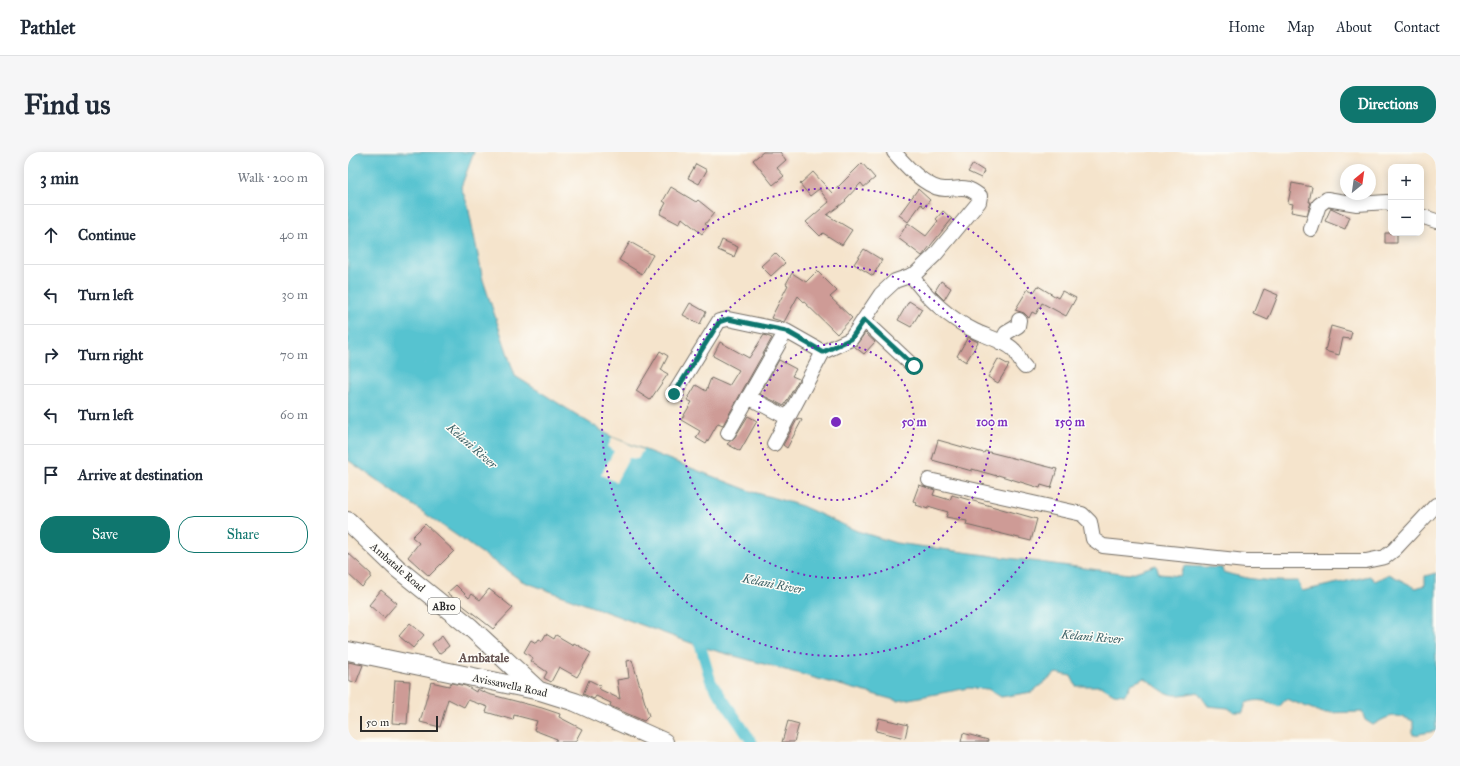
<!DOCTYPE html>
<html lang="en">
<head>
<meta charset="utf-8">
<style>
  body { margin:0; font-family:"IM FELL Great Primer",serif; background:#f6f6f7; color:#1f2937 }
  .controls { position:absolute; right:12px; top:12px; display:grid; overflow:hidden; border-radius:8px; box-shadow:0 2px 10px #0003 }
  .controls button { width:36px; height:36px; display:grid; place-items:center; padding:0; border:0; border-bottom:1px solid #e0e1e3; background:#fff; color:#1f2937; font:20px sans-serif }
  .compass { position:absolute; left:992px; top:12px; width:36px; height:36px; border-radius:50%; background:#fff; box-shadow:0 2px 10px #0003; rotate:29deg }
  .scale { position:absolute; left:12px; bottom:10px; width:78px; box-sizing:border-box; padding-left:4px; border:2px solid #2b2b2b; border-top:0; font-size:11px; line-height:14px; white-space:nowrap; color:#2b2b2b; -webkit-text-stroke:3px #fdfcf7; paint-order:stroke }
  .stop { position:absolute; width:12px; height:12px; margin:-9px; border:3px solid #0f766e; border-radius:50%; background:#fff }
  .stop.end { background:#0f766e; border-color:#fff; box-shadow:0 1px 4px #0008 }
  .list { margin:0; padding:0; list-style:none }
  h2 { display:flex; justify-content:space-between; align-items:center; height:52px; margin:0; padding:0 16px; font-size:17px }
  h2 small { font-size:13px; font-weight:400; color:#747a83 }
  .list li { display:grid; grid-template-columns:26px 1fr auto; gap:12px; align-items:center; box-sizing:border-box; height:60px; padding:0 16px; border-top:1px solid #e0e1e3 }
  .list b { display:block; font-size:15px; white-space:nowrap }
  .list em { font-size:13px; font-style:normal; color:#747a83 }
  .actions { display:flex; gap:8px; padding:12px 16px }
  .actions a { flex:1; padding:9px 0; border:1px solid #0f766e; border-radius:16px; text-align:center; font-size:14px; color:#0f766e }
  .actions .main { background:#0f766e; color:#fff }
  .icon { flex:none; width:22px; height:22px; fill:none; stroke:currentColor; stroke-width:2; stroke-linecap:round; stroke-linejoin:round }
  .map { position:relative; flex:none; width:1088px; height:590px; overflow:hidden; border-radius:16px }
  header { display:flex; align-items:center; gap:24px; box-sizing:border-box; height:56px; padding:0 20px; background:#fff; border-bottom:1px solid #e0e1e3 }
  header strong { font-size:19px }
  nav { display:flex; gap:22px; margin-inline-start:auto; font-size:14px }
  .intro { display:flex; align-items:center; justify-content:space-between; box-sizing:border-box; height:96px; padding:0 24px }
  h1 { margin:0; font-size:28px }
  .button { padding:10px 18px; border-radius:16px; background:#0f766e; color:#fff; font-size:14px; font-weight:700 }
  main { display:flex; gap:24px; padding:0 24px }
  aside { flex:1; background:#fff; border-radius:16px; box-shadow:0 2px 10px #0003 }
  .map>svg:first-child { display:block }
  .water { fill:#57c3d0; stroke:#41777e }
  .pier { fill:#f5e4cc }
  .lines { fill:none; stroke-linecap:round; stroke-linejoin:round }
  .canal { stroke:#57c3d0; stroke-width:11 }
  .building { fill:#ce9b96 }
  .minor-casing { stroke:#726c63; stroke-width:16 }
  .major-casing { stroke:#726c63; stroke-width:20 }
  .minor { stroke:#fff; stroke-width:14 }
  .major { stroke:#fff; stroke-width:18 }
  .route { stroke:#0f766e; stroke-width:5 }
  .ring { fill:none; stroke:#7b2cbf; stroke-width:2; stroke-dasharray:2 4 }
  .labels { text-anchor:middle; stroke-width:3; stroke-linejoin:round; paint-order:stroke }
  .shield { fill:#fdfcf7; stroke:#6a6a68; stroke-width:1 }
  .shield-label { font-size:10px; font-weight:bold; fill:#2b2b2b }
  .street-label { font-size:11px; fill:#2b2b2b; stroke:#fdfcf7 }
  .water-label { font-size:12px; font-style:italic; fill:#3a6065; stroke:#fdfcf7 }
  .quarter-label { font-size:13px; font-weight:bold; fill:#645250; stroke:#fdfcf7 }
  .centre { fill:#7b2cbf; stroke:#fdfcf7; stroke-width:2 }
  .ring-label { font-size:12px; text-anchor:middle; font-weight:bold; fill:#7b2cbf; stroke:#fdfcf7; stroke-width:3; stroke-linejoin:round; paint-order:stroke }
</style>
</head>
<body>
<header>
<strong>Pathlet</strong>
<nav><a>Home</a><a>Map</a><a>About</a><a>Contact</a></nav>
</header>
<div class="intro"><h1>Find us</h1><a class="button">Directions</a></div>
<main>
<aside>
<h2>3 min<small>Walk · 200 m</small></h2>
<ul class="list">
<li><svg class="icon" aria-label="ahead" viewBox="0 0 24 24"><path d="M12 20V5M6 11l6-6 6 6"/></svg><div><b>Continue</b></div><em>40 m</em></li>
<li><svg class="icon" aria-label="left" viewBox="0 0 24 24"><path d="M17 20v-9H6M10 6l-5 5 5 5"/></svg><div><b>Turn left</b></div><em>30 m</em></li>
<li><svg class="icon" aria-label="right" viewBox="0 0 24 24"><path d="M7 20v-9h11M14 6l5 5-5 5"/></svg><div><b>Turn right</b></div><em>70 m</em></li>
<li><svg class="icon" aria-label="left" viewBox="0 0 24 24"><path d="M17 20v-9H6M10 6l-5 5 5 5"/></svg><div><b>Turn left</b></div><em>60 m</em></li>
<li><svg class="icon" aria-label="arrive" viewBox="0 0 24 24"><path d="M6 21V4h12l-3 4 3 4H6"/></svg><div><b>Arrive at destination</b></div></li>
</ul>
<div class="actions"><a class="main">Save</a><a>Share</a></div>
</aside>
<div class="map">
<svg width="1088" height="590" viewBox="0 0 1088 590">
  <rect width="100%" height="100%" fill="#fdfcf7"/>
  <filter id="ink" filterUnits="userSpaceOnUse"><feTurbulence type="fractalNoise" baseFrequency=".025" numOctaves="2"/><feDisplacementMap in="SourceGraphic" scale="8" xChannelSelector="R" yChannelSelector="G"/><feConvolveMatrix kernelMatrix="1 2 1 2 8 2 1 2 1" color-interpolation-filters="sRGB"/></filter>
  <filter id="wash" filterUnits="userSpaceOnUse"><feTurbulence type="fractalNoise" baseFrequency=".012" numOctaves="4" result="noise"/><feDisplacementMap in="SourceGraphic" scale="16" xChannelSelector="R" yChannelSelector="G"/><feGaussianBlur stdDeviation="0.9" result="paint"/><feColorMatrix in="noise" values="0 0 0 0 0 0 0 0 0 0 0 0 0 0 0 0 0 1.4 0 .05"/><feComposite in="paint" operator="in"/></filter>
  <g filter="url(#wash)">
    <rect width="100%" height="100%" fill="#f5e4cc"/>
    <path class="water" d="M0 0H126L113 35 120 54 135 128 167 224 264 285 402 339 454 354 509 379 548 391 781 422 808 413 811 422 832 424 836 414 874 416 875 420C900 428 925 430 950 429L954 439 1022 424 1027 429 1041 422 1068 436 1077 433V424L1088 421V579L1065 583V569C1047 561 1042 563 1025 573L1017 568 1014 560 975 561 938 547 931 555C920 549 910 546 898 551L895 560H886L880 556 860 554 850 540C820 546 821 544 797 526L783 532 777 543 766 542 753 534H728L723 524 708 521 684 540 653 545 640 537 620 536 550 549 354 495 174 429 0 308Z"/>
    <path class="pier" d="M264 285 295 298 290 307 281 306 268 330 253 323 266 299 260 295Z"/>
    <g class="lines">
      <path class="canal" d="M352 481 351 489 363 530 404 590"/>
    </g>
    <g id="blocks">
      <path class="building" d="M415 0H432L438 8 429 16 436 24 425 33 405 8Z
        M514 11 527 26 516 35 513 31 497 48 498 49 479 63 504 78 494 93 475 81 472 84 458 70 481 50 471 37 462 44 452 32 465 20 484 41Z
        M348 12 359 18 351 32 340 26Z
        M625 12 636 19 633 26 620 20Z
        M944 31 964 35 961 50H963L959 63 943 60 945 52 940 51Z
        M323 35 348 50 350 48 366 61 357 72 360 74 354 82 334 66 331 72 312 62 318 51 315 49Z
        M570 37 582 48 576 55 573 52 560 70 551 63Z
        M983 56 1002 65 997 77 977 69Z
        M595 59 604 67 574 104 550 86 560 71 578 84 590 69 588 67Z
        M1037 81H1049V91H1037Z
        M374 88 390 95 386 105 370 98Z
        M282 90 305 103 294 122 271 108Z
        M516 97 534 108 525 124 506 112Z
        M427 101 437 111 423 124 413 114Z
        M469 119 489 139 482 145 504 166 489 182 450 144 436 170 423 166 440 133 438 132 444 121 458 130Z
        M593 129 603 136 596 148 587 139Z
        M690 134 710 146 714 139 728 146 718 164 694 151 688 162 684 160 681 166 676 161 667 158 680 137 686 140Z
        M916 137 930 143 920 168 906 162Z
        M561 149 574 157 563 175 550 168Z
        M342 151 358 160 352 172 335 163Z
        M983 174 1004 180 1002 187 995 186 991 203 977 199Z
        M517 181 527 190 516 202 507 195Z
        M416 183 424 186 375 273 370 271 358 292 348 286 352 279 333 268 344 250 339 248 348 233 358 239 363 226 381 234 391 218 365 204 372 190 401 206Z
        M620 185 630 190 618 210 609 204Z
        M312 199 320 204 313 218 320 222 302 248 288 239Z
        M650 207 661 213 650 231 640 225Z
        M431 208 448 217 444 224 451 227 436 254 412 242Z
        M400 264 409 269 392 299 379 292 387 285Z
        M450 266 454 268 439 296 435 293Z
        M590 288 636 301 637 299 709 317 703 336 693 333 692 336 650 323 649 324 624 317V319L584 308Z
        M571 333 587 338 585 343 602 348 604 343 689 367 683 389 618 373 619 369 598 365 600 360 580 354V357L568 353 569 351 565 349Z
        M77 372 106 399 81 424 60 405 71 391 64 385Z
        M0 401 23 422V425L14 435 0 422Z
        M108 433 121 446 124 442 132 448 141 437 165 456 145 477 99 441Z
        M33 438 49 451 36 466 21 453Z
        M62 471 76 483 65 496 51 484Z
        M198 482 206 487 208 483 225 493 226 491 243 501 229 525 211 515 203 530 196 526 199 520 183 509 185 506 176 500 183 488 188 491 191 487 194 489Z
        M94 484 101 494 91 502 84 492Z
        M284 508 301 564 296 569 262 554 263 551 248 544 246 547 235 542 241 528 253 534 251 537 272 547 269 528 281 526 279 509Z
        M0 510 15 513 8 531 0 528Z
        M47 528 62 529 59 572 44 571Z
        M83 530 101 534 103 531 118 534 128 540 129 537 140 542 194 556 212 562 211 565 234 577 227 590H207L209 587 186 578 189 569 166 563 165 568 138 560 140 555 120 548 116 555 100 547 92 575 72 570Z
        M531 566 560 573 557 586 528 579Z
        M440 569 451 572 446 590H434Z
        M615 581 640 588 639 590H613Z"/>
    </g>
  </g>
  <g filter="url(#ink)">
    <use href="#blocks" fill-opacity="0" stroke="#726c63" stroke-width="1"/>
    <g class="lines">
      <g class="minor-casing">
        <path id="minor" d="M1073 64 1088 69
          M963 77 971 53 979 47 1009 52 1039 50 1043 52
          M563 123C579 146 601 166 627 179 637 184 659 190 666 198 671 203 671 210 677 215
          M516 168 565 214
          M653 191 658 181 670 174 671 168
          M326 242 371 169 380 167 438 179 475 200
          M400 245 440 266
          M380 281 438 179
          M426 292 475 200 503 187 533 142 547 129 567 122 587 103 631 50 632 44C616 32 615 37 597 37 579 37 557 13 546 0
          M581 328 734 362 742 370 745 387 755 394 898 409H1018L1037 405 1046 398 1088 353"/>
      </g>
      <g class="major-casing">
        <path id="major" d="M0 369 50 417 122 475 191 539
          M0 499 192 539 227 550 316 590"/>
      </g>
      <use href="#minor" class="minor"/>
      <use href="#major" class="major"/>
    </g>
  </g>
  <g class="lines" filter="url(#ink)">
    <path class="route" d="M326 242 371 170 380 167 438 179 475 200 503 187 516 168 566 214"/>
  </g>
  <g class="ring">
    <circle cx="488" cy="270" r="78"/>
    <circle cx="488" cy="270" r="156"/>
    <circle cx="488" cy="270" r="234"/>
  </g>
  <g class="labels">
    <rect class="shield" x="80" y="446" width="32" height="16" rx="3"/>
    <g class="shield-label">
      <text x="96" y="458">AB10</text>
    </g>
    <g class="street-label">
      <text transform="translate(50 415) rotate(41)" y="4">Ambatale Road</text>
      <text transform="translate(162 533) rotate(12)" y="4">Avissawella Road</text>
    </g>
    <g class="water-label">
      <text transform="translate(124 294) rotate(41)" y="4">Kelani River</text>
      <text transform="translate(425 432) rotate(11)" y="4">Kelani River</text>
      <text transform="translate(744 485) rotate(5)" y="4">Kelani River</text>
    </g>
    <g class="quarter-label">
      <text x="136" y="510">Ambatale</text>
    </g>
  </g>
  <circle cx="488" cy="270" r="6" class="centre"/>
  <g class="ring-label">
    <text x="566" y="274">50 m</text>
    <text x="644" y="274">100 m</text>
    <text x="722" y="274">150 m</text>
  </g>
</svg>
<div class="controls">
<button>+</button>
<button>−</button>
</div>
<svg class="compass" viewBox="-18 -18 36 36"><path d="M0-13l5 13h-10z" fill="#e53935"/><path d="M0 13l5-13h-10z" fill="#747a83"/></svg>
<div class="scale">50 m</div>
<div class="stop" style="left:566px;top:214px"></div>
<div class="stop end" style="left:326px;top:242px"></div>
</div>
</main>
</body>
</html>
